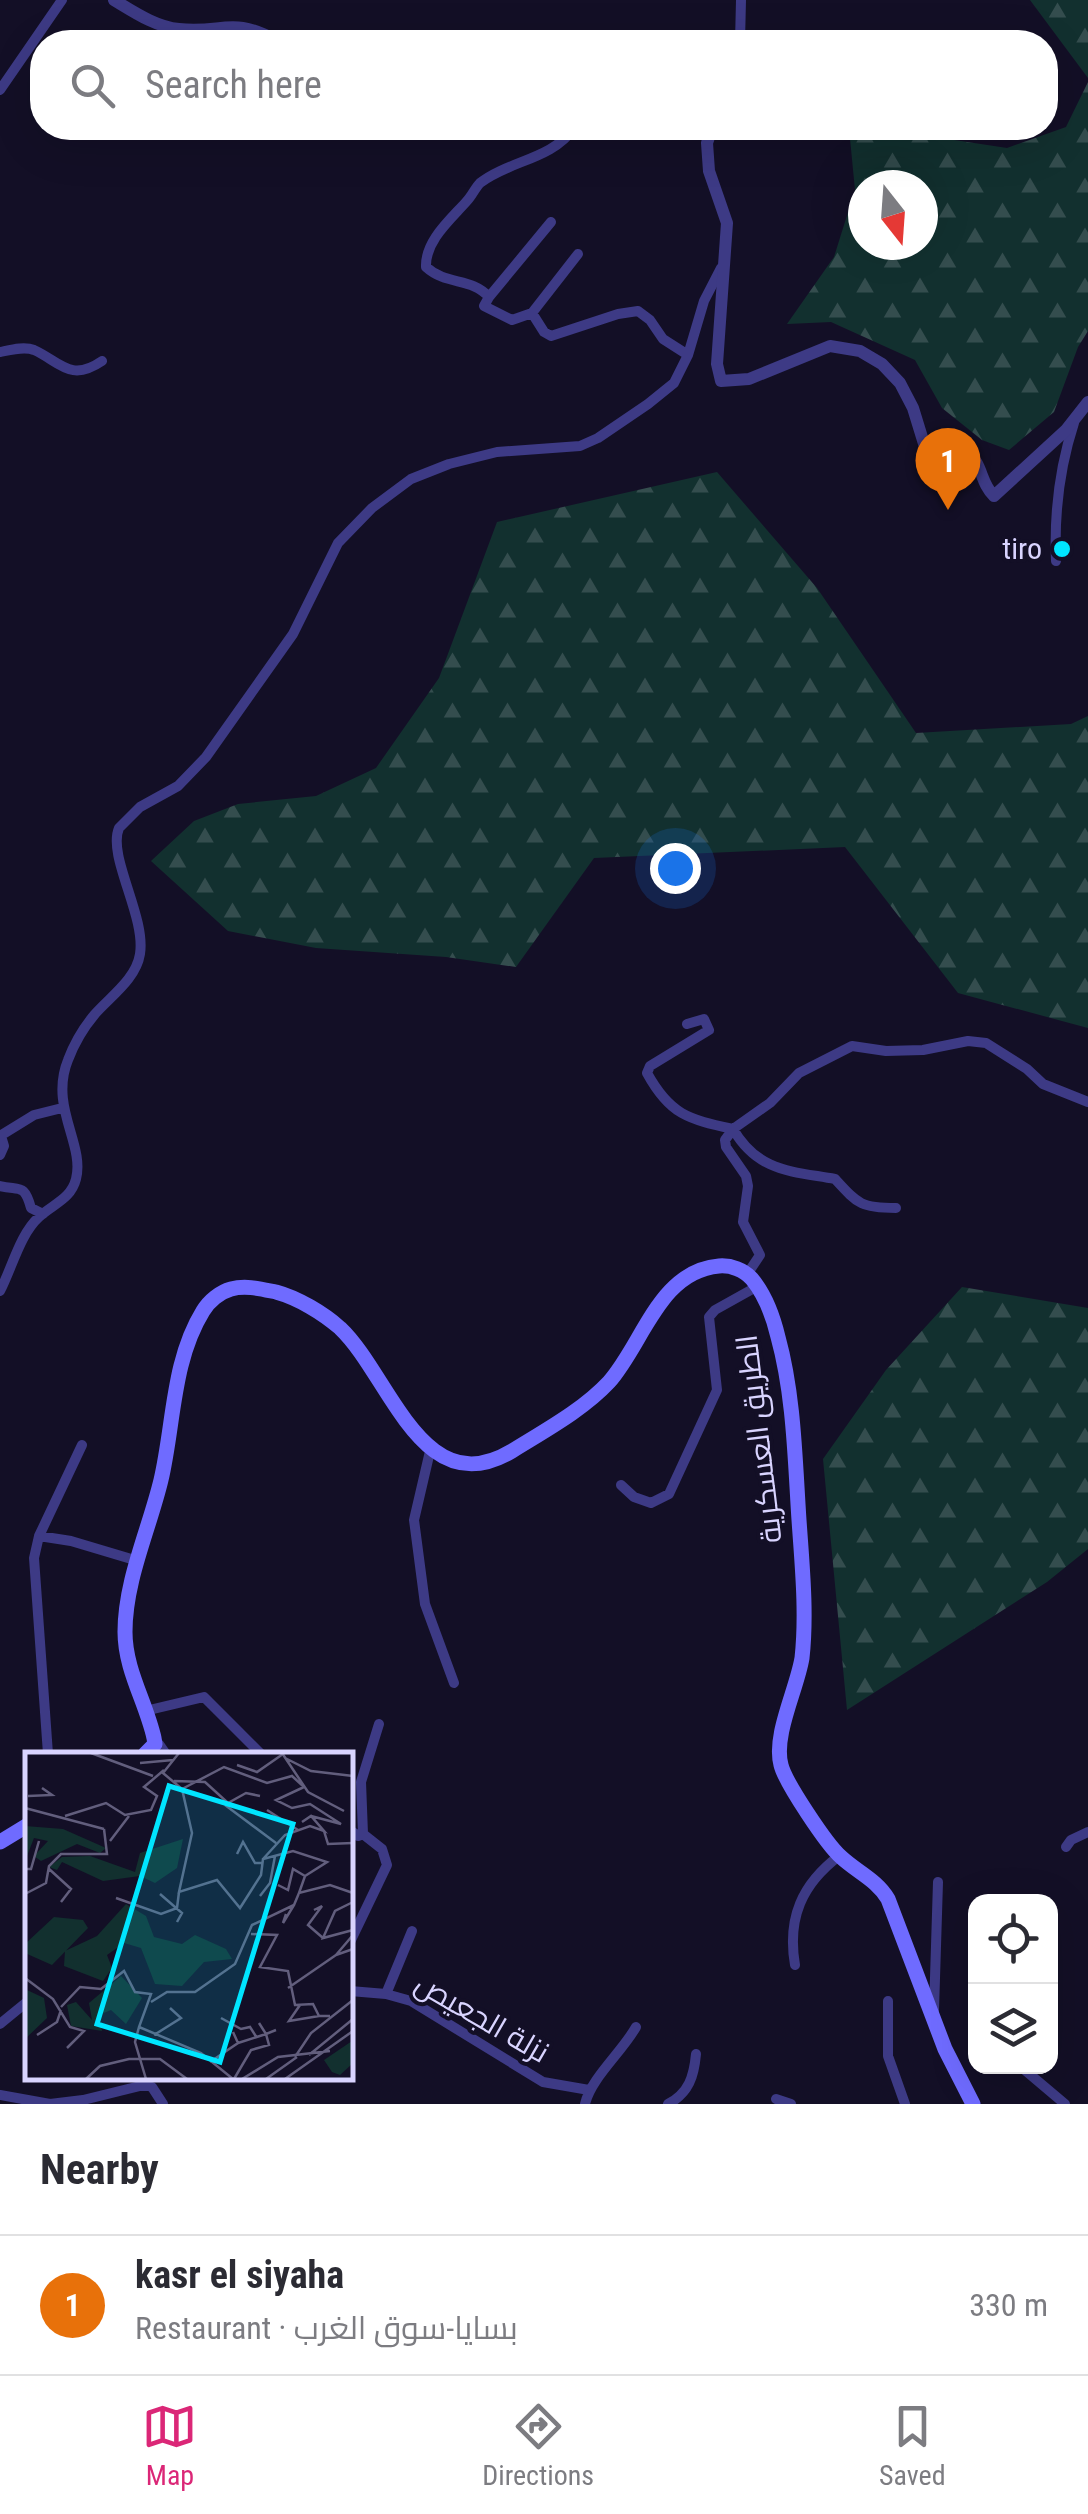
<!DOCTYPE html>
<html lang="en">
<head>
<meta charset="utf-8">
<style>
  body { margin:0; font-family:"Roboto Condensed",Cairo,sans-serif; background:#f7f7f7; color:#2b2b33 }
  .controls { position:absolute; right:30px; bottom:30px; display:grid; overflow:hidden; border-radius:20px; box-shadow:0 10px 40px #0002 }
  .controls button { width:90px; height:90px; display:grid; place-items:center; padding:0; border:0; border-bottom:2px solid #e1e1e2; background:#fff; color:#2b2b33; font:50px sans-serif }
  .compass { position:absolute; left:848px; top:170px; width:90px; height:90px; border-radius:50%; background:#fff; box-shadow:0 10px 40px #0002; rotate:163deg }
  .you { position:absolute; left:675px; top:868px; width:35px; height:35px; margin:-25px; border:8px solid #fff; border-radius:50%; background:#1a73e8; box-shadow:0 0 0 15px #1a73e833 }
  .badge { display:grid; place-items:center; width:65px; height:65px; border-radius:50%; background:#db2777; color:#fff; font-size:32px; font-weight:700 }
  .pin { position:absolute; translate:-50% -82px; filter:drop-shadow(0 2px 5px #0008) }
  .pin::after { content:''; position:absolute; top:52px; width:35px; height:30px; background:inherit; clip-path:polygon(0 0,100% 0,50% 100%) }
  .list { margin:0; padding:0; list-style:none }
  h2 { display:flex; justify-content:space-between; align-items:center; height:130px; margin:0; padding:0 40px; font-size:42px }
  h2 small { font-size:32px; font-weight:400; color:#7c7c81 }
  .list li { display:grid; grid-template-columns:65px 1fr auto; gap:30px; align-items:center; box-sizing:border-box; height:140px; padding:0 40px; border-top:2px solid #e1e1e2 }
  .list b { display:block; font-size:38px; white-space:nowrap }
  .list p { margin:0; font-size:32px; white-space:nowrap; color:#7c7c81 }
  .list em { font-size:32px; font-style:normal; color:#7c7c81 }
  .icon { flex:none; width:55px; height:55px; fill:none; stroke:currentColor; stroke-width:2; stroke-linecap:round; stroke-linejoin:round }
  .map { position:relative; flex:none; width:1088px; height:2104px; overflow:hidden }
  .search { position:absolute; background:#fff; box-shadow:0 10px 40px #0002; left:30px; right:30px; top:30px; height:110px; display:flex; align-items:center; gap:25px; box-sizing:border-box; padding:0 35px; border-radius:40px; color:#7c7c81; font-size:38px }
  .sheet { height:270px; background:#fff }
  nav { display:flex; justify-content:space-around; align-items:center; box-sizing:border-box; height:140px; border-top:2px solid #e1e1e2; background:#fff; font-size:28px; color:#7c7c81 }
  nav a { display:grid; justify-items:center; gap:5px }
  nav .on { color:#db2777 }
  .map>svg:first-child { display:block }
  .forest { fill:url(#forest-firs); fill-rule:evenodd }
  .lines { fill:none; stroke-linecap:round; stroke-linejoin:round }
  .minor { stroke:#3d3a85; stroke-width:10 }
  .tertiary { stroke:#3d3a85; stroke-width:12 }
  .secondary { stroke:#6f6bff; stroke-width:15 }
  .poi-dot { fill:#00e5ff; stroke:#130f26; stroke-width:4 }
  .labels { text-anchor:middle; stroke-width:8; stroke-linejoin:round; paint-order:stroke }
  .poi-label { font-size:30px; fill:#d9d4ff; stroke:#130f26; text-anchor:end }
  .street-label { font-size:30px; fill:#d9d4ff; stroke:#130f26 }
  .inset-road { fill:none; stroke:#625e7d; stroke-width:2.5 }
  .view { fill:#00e5ff; fill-opacity:0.15; stroke:#00e5ff; stroke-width:5 }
  .inset-edge { fill:none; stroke:#d9d4ff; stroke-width:5 }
</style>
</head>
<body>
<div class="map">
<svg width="1088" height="2104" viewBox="0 0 1088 2104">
  <defs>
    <pattern id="forest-firs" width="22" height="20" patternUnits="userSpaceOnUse" patternTransform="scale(2.5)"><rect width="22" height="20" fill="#12302f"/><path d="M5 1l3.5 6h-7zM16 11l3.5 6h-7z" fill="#344d4e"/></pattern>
  </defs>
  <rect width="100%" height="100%" fill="#130f26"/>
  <path class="forest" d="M1030 0H1088V78Z
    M1088 82V331L1078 347 1054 412 1009 450 982 440 942 408 915 360 831 322 787 324 834 257 855 190 849 128H917L941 138 1007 148 1066 127ZM923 185V245H863V185Z
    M717 472 817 588 916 733 1071 724 1088 716V1028L958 993 845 847 594 858 516 967 446 957 316 948 228 931 151 861 194 821 238 804 316 796 376 768 439 678 497 522Z
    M962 1287 1088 1308V1549L1047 1582 847 1710 823 1459 886 1370Z"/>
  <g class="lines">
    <path class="minor" d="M740 42 741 0
      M0 90 62 0
      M578 254 532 313 544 332 551 336 618 314 638 311 650 320 663 339 688 355
      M489 297 551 222
      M532 313 512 320 484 306 489 297C471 277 447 286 426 267 425 241 450 220 466 202 472 196 475 188 480 183 510 160 551 160 574 128
      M0 352C10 350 24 346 34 350 59 361 70 383 102 361
      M1056 561C1054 512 1059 469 1074 423
      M687 1024 704 1019 709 1030 650 1066 647 1073C670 1115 688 1119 733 1129 758 1172 791 1171 835 1179 858 1204 861 1208 896 1208
      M0 1136 34 1115 62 1108
      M0 1155 4 1146 1 1136
      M0 1186C20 1191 24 1183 31 1208L43 1214
      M748 1273 760 1255 743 1222 748 1186 746 1176 726 1147 725 1140 733 1129 770 1103 799 1073 852 1046 886 1051 923 1050 968 1041 986 1043 1027 1069 1043 1084 1088 1102
      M0 1291C12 1268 20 1234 39 1217 53 1204 71 1199 76 1179 85 1144 49 1107 68 1060 74 1044 84 1027 95 1014 111 996 136 979 140 954 146 916 107 856 119 828L140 807 178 786 206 757 293 634 338 543 372 508 411 479 449 464 497 452 580 446 598 438 648 404 674 383 688 355 704 301 721 268
      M431 1447 414 1520 425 1604 454 1683
      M621 1485 634 1497 651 1503 669 1494 717 1390 709 1317 715 1310 758 1286
      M39 1536 71 1541 138 1561
      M145 1711 204 1697 261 1754
      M155 1744H159L166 1754
      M48 1754 34 1558 39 1536 82 1445
      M350 1830 358 1836 363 1834 361 1782 379 1724
      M1066 1847 1071 1840 1088 1832
      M350 1942 387 1865 382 1849 363 1834
      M795 1965C787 1918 802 1884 839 1856
      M350 1991 386 1994 411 2001 543 2082 589 2090
      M386 1994 412 1931
      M888 2001V2056L905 2104
      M934 2010 938 1882
      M0 2024 28 2001
      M1020 2066 1065 2104
      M0 2095 50 2104 83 2100 144 2085 152 2087 163 2104
      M776 2099 791 2104
      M585 2104C591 2078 622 2052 636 2027
      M668 2104C689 2093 694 2076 696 2054"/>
    <path class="tertiary" d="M114 0C134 12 156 27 179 29 224 34 231 15 279 42
      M473 42 498 39 533 42
      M712 128 707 143 709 171 727 223 717 364 721 381 749 379 830 346 860 351 882 364 900 383 913 408 929 460 941 461 968 453C983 464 980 483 994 496L1066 430 1088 402"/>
    <path class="secondary" d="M145 1754 155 1744 154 1738C146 1702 125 1670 125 1632 125 1580 149 1530 161 1480 174 1425 172 1361 203 1311 209 1301 220 1292 231 1289 246 1285 261 1289 276 1292 298 1298 323 1313 340 1328 390 1375 422 1505 512 1451 544 1431 583 1410 609 1382 643 1344 659 1271 719 1266 731 1265 744 1270 752 1279 766 1296 773 1316 778 1337 794 1395 795 1460 799 1520 802 1564 807 1613 802 1658 797 1689 773 1735 781 1765 785 1782 827 1845 841 1857 857 1872 877 1880 888 1899L945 2049 973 2104
      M0 1842 28 1825"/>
  </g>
  <circle class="poi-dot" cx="1062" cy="549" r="10"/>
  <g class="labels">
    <g class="poi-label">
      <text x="1042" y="559">tiro</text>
    </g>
    <g class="street-label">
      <text transform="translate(759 1439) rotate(-97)" y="10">الطريق العسكرية</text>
      <text transform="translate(482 2018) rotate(30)" y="10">نزلة الجعيص</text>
    </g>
  </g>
  <g transform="translate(25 1752)">
    <rect width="328" height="328" fill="#130f26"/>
    <path d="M0 74 38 77 81 96 75 101 52 92 16 109 9 104 23 89 9 86 2 104ZM158 87 152 116 130 131 115 124 78 129 37 110 32 118 24 115 37 105 65 104 110 120 115 101ZM101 152 121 164 129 185 157 192 170 183 201 197 207 207 179 210 157 234 130 232 116 196 99 191 82 203 87 216 78 229 39 214 40 199 72 184ZM29 165 58 168 63 176 27 213 0 201V192ZM96 224 117 246 101 272 86 258 74 263 77 279 46 274 42 253 51 250 67 268 64 251ZM2 238 19 246 22 266 0 287ZM327 289V312L315 323 307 320 299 308Z" fill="#12302f"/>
    <path class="inset-road" d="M66 1 128 24M154 1 138 21 157 37 167 81 154 140 192 128 215 156 236 123 238 107 268 99 302 110 280 124 274 141 305 133 328 141M257 1 283 40 319 59M260 6 286 19 328 24M115 11 148 8M212 13 232 20 258 2M149 29 180 30 203 51 221 41 235 44M279 35 251 48 267 56 285 52 316 72 286 64M157 37 199 15 242 31 267 24 279 35M3 44 27 43 17 36M200 53 251 91M0 56 79 77M242 58 273 78M40 64 81 51 100 63 126 58 132 44 119 35 139 18M299 79 303 92 328 91M85 89 104 64M212 102 218 90 230 111H238M238 107 260 83 285 74 299 79 286 64 277 70M23 116 46 137 36 150M0 117H6L14 89M253 133 263 138 268 117 280 124M0 142 21 131 24 114 36 102H82L79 77M135 142 157 161 152 170M235 144 245 131 250 104M91 146 136 162 152 156 154 140M328 150 310 159 298 186 328 178M289 158 297 154 283 173 298 186M261 162 258 171 269 153M226 182 252 183 235 215 263 219 270 253 288 252 294 264H305M328 183 311 203 328 197M0 226 28 247 45 275 59 279 42 296M263 236 311 203M126 250 142 240H170L210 212 227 173 269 153 274 141M275 253 264 269 294 264M36 255 55 235 76 237 99 219 110 240 126 242 114 275 176 301 208 327M196 266 216 277 225 275 232 286M114 275 110 290 121 327M12 283 32 270 36 258M129 283 156 266 145 256M213 291 241 282 234 271M284 303 328 267M270 305 286 281 328 248M185 310 213 291 208 280M61 327 75 314 104 307H135L162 327M209 327 226 298 244 293 241 282 251 278M217 327 253 305 305 299M241 327 272 305M260 327 328 279"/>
    <path class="view" d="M144 34 268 72 195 310 72 272Z"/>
    <rect width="328" height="328" class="inset-edge"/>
  </g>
</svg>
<div class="controls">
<button><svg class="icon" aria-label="locate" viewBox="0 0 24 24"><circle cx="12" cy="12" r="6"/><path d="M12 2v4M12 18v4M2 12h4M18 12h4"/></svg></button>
<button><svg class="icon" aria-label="layers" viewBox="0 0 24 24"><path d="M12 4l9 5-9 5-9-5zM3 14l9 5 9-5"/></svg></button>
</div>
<svg class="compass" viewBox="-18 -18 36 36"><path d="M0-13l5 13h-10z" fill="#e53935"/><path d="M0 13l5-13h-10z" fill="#7c7c81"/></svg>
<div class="you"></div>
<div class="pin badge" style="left:948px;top:510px;background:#e8710a">1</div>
<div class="search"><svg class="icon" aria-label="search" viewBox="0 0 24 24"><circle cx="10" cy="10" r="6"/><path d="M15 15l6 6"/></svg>Search here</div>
</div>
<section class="sheet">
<h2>Nearby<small></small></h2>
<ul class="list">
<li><span class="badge" style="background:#e8710a">1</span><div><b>kasr el siyaha</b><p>Restaurant · بسايا-سوق الغرب</p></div><em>330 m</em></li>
</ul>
</section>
<nav>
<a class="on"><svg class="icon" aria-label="map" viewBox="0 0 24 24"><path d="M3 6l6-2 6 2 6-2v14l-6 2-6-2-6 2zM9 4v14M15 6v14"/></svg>Map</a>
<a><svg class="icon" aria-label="directions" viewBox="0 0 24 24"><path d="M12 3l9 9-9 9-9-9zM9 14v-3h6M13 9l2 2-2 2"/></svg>Directions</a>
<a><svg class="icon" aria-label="saved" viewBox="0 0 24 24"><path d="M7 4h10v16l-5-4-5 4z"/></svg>Saved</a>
</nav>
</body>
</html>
